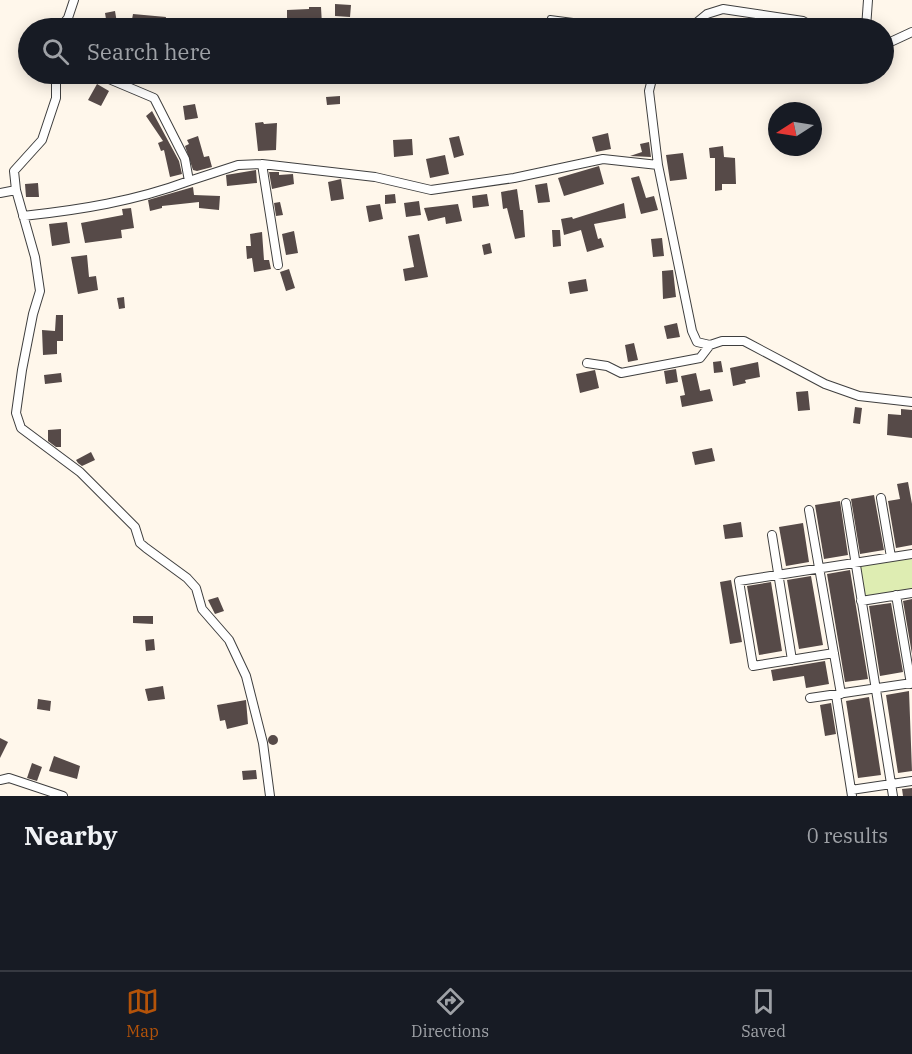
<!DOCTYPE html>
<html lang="en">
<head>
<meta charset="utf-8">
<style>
  body { margin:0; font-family:"IBM Plex Serif",serif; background:#242831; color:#f1f3f6 }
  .compass { position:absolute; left:768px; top:102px; width:54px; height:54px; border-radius:50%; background:#171b24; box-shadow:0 3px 15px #0003; rotate:258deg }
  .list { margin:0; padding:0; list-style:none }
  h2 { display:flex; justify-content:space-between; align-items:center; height:78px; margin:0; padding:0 24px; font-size:26px }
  h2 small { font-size:20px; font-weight:400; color:#9ea1a6 }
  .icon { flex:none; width:33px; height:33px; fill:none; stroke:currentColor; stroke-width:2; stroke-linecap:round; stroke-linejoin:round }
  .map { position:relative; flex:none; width:912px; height:796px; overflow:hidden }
  .search { position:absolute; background:#171b24; box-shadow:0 3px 15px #0003; left:18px; right:18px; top:18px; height:66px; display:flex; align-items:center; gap:15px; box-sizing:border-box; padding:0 21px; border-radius:33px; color:#9ea1a6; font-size:22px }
  .sheet { height:174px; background:#171b24 }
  nav { display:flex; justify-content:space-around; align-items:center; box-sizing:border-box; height:84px; border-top:2px solid #363941; background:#171b24; font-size:16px; color:#9ea1a6 }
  nav a { display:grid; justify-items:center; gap:3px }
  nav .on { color:#b45309 }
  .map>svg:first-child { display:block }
  .green { fill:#deedb2 }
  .building { fill:#564a48 }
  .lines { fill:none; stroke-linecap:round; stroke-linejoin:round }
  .service-casing { stroke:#3f3f3f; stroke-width:6 }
  .minor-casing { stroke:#3f3f3f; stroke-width:10 }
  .service { stroke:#fff; stroke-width:4 }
  .minor { stroke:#fff; stroke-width:8 }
</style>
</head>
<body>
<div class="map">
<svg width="912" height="796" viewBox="0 0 912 796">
  <rect width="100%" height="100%" fill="#fff7eb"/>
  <path class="green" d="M912 557V589L864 597 859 566Z"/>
  <path class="building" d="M335 4 351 5 350 17 335 16Z
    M309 7H321L322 25H287V10L309 9Z
    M115 11 117 23 107 25 105 13Z
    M133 14 166 17 164 28 140 24V26L131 25Z
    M147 74H171L170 81 147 77Z
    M97 84 109 91 101 106 88 100Z
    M340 96V104L327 105 326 97Z
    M195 104 198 118 185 120 183 106Z
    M152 111 179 161 182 174 170 177 164 150 161 151 158 143 163 141 146 116Z
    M263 122 264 124 277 123 276 150 258 151 255 123Z
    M608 133 611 149 596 152 592 137Z
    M198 136 204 157 209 156 212 167 197 171 193 170 185 146 189 144 187 140Z
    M459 136 464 155 454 158 449 138Z
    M412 139 413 155 394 157 393 140Z
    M649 142 651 157 630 156 642 152 640 144Z
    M723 146 724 157 735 158 736 184H722V190L715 191V158H710L709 148Z
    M683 153 687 179 670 181 666 155Z
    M445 155 449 174 430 178 426 159Z
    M599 166 604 184 564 196 558 178Z
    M256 170 257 183 227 186 226 175Z
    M269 172H279V175L293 174 294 184 272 189Z
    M639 176 646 198 654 196 658 210 641 214 631 178Z
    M341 179 344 199 331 201 328 182Z
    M38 183 39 197H26L25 184Z
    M547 183 550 202 538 203 535 185Z
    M193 187 194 195 220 196 219 210 199 208V202L162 206V208L150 211 148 200Z
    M517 189 520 210H523L525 237 515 239 507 208 503 209 501 192Z
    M395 194 396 203 385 204V195Z
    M487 194 489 206 473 208 472 196Z
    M419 201 421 215 406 217 404 203Z
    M280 202 283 215 276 216 274 203Z
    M624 203 626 218 594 224 598 239 601 238 604 247 587 252 581 230 564 235 561 219 572 217 573 219Z
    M380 204 383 219 369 222 366 206Z
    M458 204 462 221 446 224 445 217 428 221 424 208Z
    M131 208 134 228 121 230 122 238 85 243 81 223 123 215 122 209Z
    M67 222 70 243 52 246 49 224Z
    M552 230H560L561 246 553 247Z
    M294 231 298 253 286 255 282 234Z
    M262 232 264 260H269L271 269 254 272 252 258 247 259 246 246H251L250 234Z
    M419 234 428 277 405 281 403 269 414 267 408 236Z
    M662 238 664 256 653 257 651 239Z
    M490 243 492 253 484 255 482 245Z
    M87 255 89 277 96 276 98 290 78 294 71 257Z
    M289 269 295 288 286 291 280 272Z
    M673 270 676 297 663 299 662 271Z
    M586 279 588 291 570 294 568 282Z
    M124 297 125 308 119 309 117 298Z
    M56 315H63V341H57V354L43 355 42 330 55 331Z
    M677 323 680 337 667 339 664 326Z
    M634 343 638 360 628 362 625 345Z
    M721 361 723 372 714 373 713 362Z
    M758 362 760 377 745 380 746 383 733 386 730 368Z
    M676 369 678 382 666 384 664 371Z
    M595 370 599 388 580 393 576 374Z
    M61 373 62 382 45 384 44 375Z
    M696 373 700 391 710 389 713 401 682 407 680 396 685 395 681 376Z
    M808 391 810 410 798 411 796 392Z
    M855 407 862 408 860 424 853 423Z
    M901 409 912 410V438L887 435 888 414 901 415Z
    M61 429V447H56L48 441V430Z
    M712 448 715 461 695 465 692 452Z
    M91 452 95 460 82 466 78 463 76 460Z
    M908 482 912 504V545L896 548 888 501 900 499 897 484Z
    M874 495 884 550 860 554 851 499Z
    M840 501 848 555 824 559 815 505Z
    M741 522 743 537 725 539 723 525Z
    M803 523 809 562 786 566 779 527Z
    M850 570 868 679 845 682 827 574Z
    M811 576 823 645 799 649 787 580Z
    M731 580 742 642 730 644 720 582Z
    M771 582 782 651 759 655 747 586Z
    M218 597 224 611 215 614 208 600Z
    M912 599V654L903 601Z
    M891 603 903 672 880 676 869 606Z
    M133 616H153V624L133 623Z
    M154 639 155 650 146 651 145 640Z
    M825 661 829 684 806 688 804 676 773 681 771 670Z
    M163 686 165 699 148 701 145 689Z
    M909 691 912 771 898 773 886 695Z
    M869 697 881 775 858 778 846 701Z
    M38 699 51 701 50 711 37 709Z
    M246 700 248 724 227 729 225 720 220 721 217 705Z
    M831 703 836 734 825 736 820 705Z
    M268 740a5 5 0 1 1 10 0a5 5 0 1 1-10 0Z
    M0 738 8 742 0 758Z
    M54 756 80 766 77 779 49 771Z
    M32 763 42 767 37 781 27 778Z
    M256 770 257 779 243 780 242 771Z
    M912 788V796H903L902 789Z"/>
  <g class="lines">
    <g class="service-casing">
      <path id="service" d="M550 18 573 21 588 28"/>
    </g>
    <g class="minor-casing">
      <path id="minor" d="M60 28 68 18 74 0
        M690 28 707 14 723 9 803 21 815 28
        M866 28 868 0
        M884 45 912 32
        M56 74V98L42 140 14 171 16 190 35 257 40 291 33 314 22 370 16 413 21 428 80 472 135 527 140 543 146 548 187 578 196 588 202 609 229 640 246 676 263 743 270 796
        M56 76 109 79 154 98 185 159 189 181 238 165 262 164 375 177 431 190 514 178 603 159 658 165 692 331 697 342 710 345 722 341H744L825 384 859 396 912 402
        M262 164 278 265
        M658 165 649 91 652 79 661 74
        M0 193 16 190
        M23 216C80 210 135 201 189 181
        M587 363 607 366 621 373 700 358 710 345
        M881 498 891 557
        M846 503 893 796
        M809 510 841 694
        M772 535 792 660
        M896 595 911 684
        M861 601 912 593
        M834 653 753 666 739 581 912 554
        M836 695 852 796
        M810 698 912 683
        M0 780 9 778 63 796
        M851 790 912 781"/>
    </g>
    <use href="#service" class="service"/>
    <use href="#minor" class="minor"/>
  </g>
</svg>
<svg class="compass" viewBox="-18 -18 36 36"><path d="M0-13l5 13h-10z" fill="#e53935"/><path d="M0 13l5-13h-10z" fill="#9ea1a6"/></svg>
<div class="search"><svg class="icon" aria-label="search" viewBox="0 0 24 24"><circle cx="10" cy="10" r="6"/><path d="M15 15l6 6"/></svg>Search here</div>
</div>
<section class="sheet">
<h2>Nearby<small>0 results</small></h2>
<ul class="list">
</ul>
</section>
<nav>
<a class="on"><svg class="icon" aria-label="map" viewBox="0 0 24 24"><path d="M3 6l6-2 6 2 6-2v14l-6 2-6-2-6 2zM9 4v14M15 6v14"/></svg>Map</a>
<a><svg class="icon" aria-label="directions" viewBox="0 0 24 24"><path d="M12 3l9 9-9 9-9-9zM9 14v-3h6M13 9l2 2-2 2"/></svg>Directions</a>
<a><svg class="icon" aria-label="saved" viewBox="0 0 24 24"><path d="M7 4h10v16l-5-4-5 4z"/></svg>Saved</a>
</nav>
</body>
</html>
